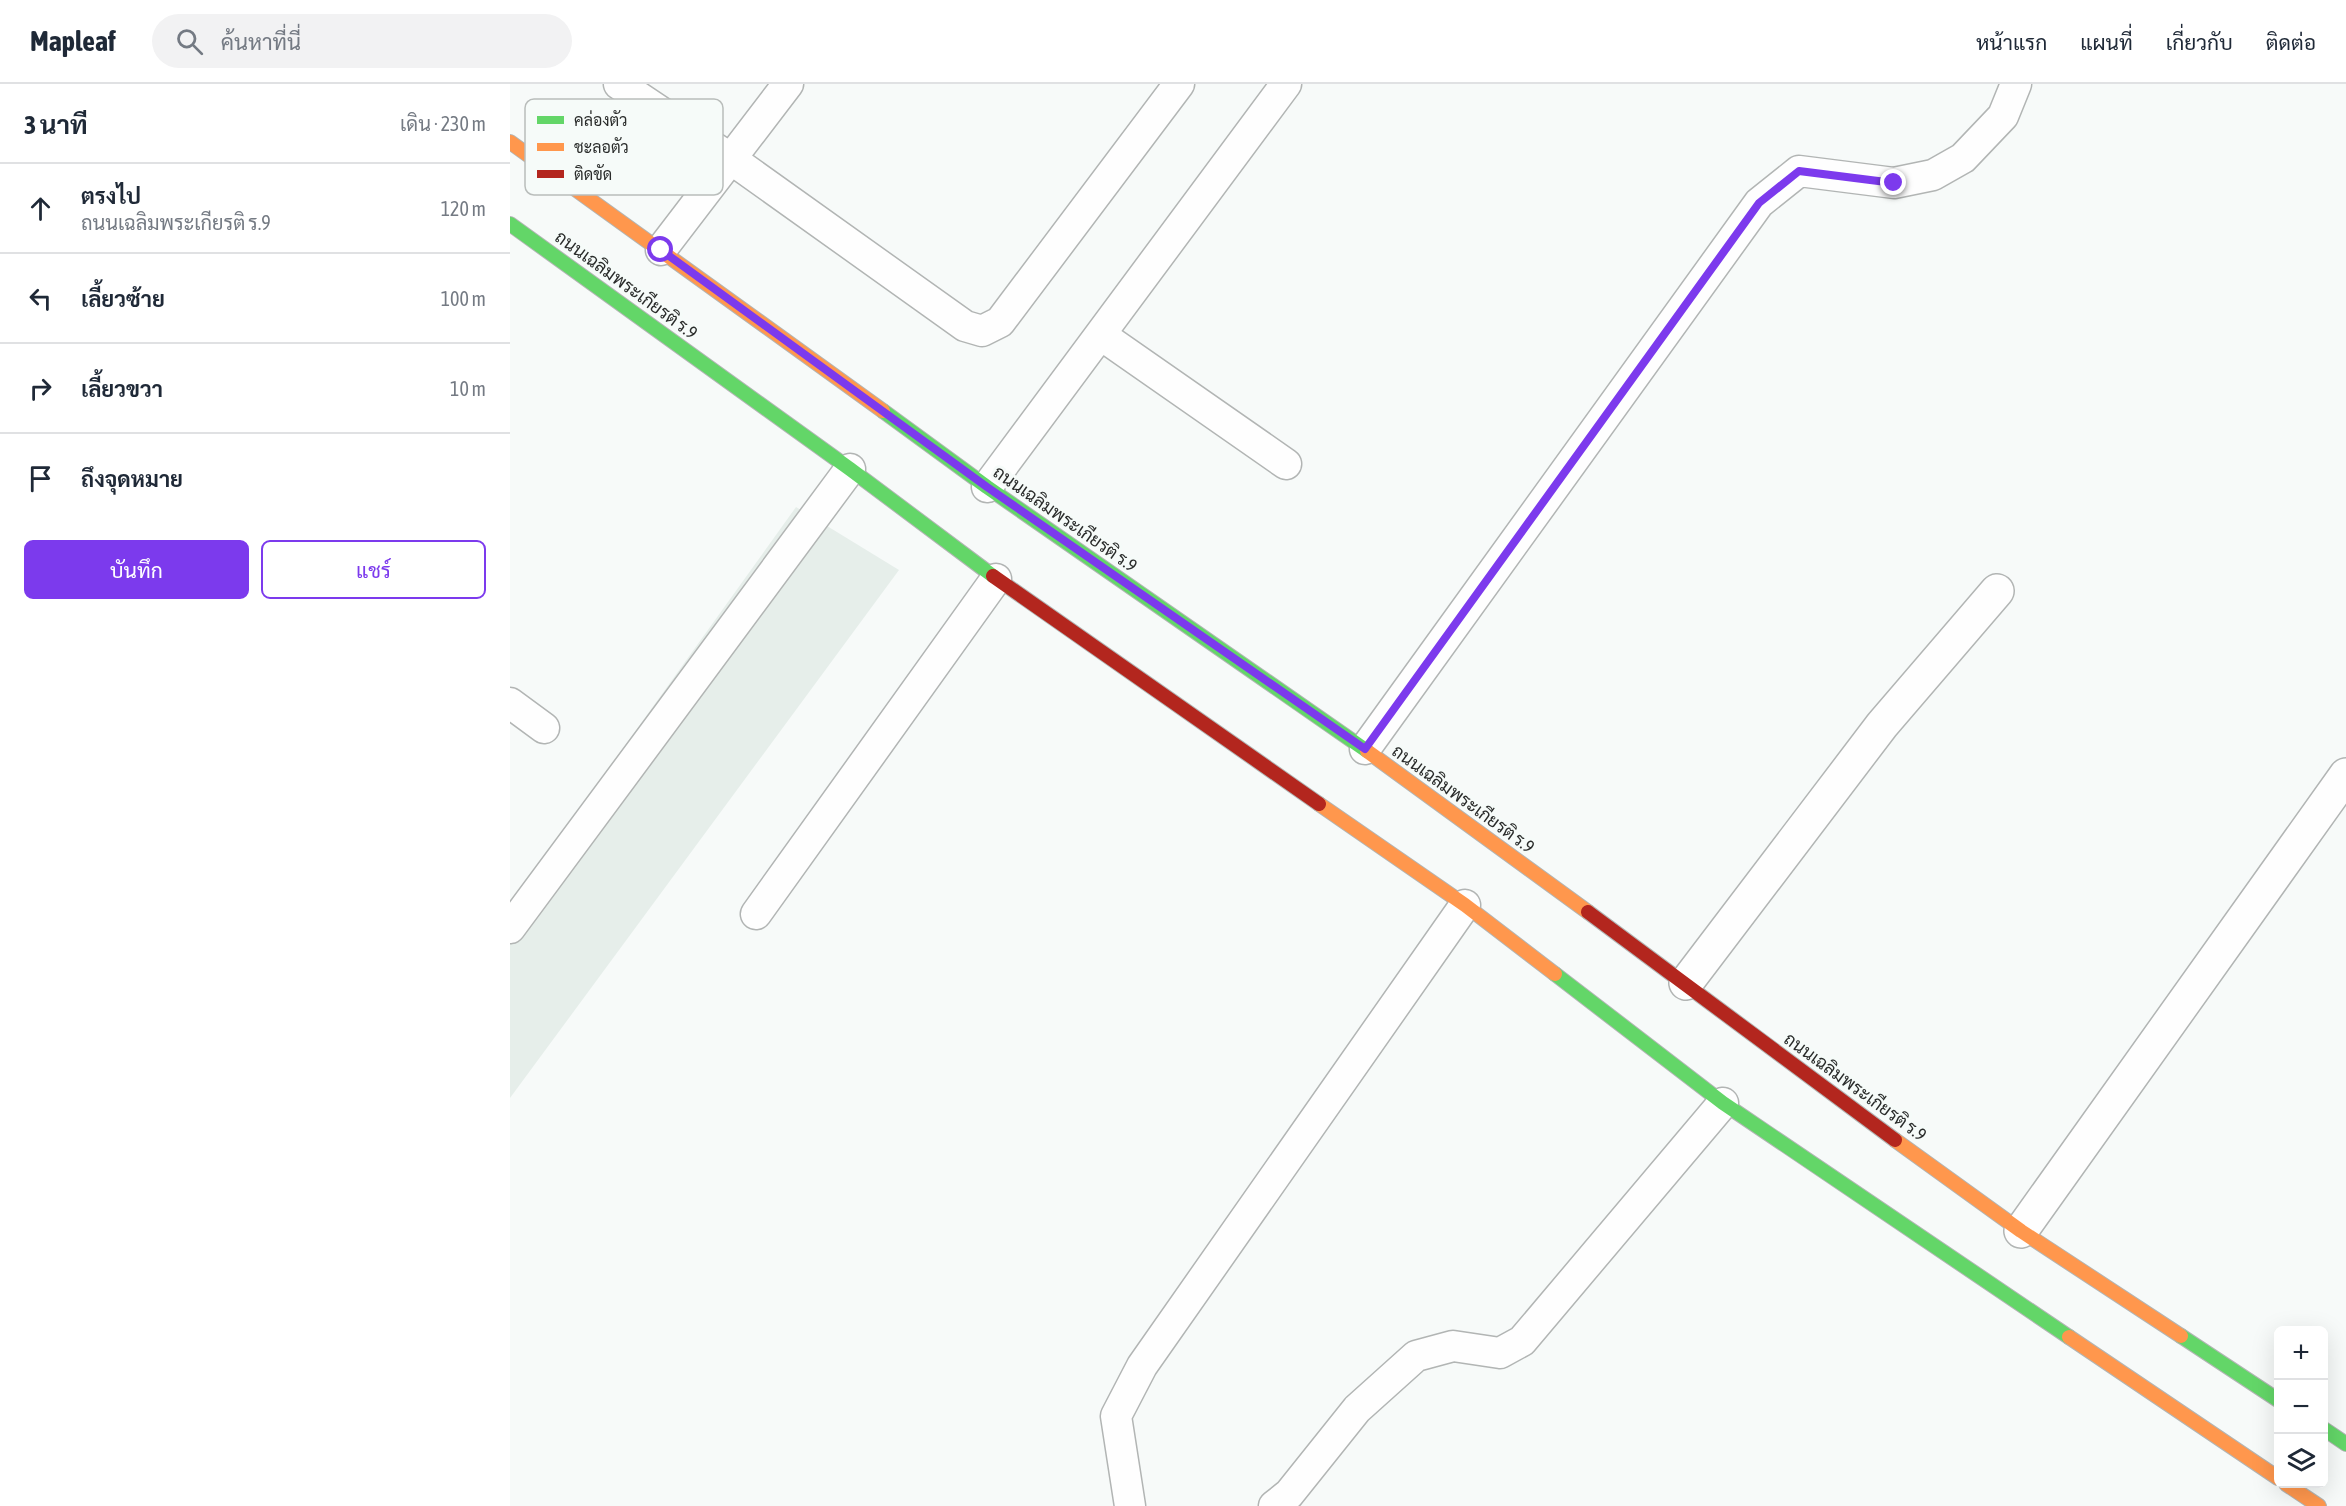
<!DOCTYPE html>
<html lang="th">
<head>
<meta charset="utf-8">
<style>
  body { margin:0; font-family:"Asap Condensed",Sarabun,sans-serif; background:#f2f2f3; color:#1f2937 }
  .controls { position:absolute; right:18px; bottom:18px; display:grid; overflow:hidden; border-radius:9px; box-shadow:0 6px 24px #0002 }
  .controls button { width:54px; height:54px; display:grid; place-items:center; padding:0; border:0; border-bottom:2px solid #e0e1e3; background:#fff; color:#1f2937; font:30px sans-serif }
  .stop { position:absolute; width:18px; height:18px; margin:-14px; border:4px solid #7c3aed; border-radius:50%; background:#fff }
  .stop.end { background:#7c3aed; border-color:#fff; box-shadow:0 2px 6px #0008 }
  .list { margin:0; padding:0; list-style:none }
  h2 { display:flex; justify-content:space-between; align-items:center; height:78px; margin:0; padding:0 24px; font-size:26px }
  h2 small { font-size:20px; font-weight:400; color:#747a83 }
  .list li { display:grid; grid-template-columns:39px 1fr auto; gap:18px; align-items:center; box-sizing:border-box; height:90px; padding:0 24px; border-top:2px solid #e0e1e3 }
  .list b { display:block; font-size:22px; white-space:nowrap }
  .list p { margin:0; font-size:20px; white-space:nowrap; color:#747a83 }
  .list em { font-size:20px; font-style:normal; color:#747a83 }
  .actions { display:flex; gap:12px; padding:18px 24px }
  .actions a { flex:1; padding:14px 0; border:2px solid #7c3aed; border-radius:9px; text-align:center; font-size:21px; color:#7c3aed }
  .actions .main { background:#7c3aed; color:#fff }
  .icon { flex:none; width:33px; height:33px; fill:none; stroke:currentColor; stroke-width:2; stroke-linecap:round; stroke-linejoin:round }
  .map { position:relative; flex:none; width:1836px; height:1422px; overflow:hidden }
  header { display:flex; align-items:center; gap:36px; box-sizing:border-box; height:84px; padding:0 30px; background:#fff; border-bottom:2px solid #e0e1e3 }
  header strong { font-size:28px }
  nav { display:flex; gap:33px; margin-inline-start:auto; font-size:21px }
  .search { width:420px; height:54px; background:#f2f2f3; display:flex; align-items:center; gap:15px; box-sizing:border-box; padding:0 21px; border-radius:33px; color:#747a83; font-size:22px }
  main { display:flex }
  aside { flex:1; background:#fff }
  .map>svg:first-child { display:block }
  .built { fill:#e6eeea }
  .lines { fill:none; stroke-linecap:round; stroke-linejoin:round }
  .lane-casing { stroke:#b2b5b4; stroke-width:33 }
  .street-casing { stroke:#b2b5b4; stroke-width:36 }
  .fast-casing { stroke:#b2b5b4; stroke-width:16 }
  .slow-casing { stroke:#b2b5b4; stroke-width:16 }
  .jam-casing { stroke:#b2b5b4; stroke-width:16 }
  .lane { stroke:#fefefe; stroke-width:30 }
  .street { stroke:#fefefe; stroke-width:33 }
  .fast { stroke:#63d668; stroke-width:14 }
  .slow { stroke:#ff974d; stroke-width:14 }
  .jam { stroke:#b3261e; stroke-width:14 }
  .route { stroke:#7c3aed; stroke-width:8 }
  .labels { text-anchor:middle; stroke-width:6; stroke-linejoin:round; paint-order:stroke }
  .street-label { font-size:18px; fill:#2a2c2b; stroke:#f6fbf9 }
  .key { fill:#f6fbf9; stroke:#b9bdbb; stroke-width:1.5 }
  .key-label { font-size:16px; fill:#2a2c2b }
</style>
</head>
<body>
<header>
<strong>Mapleaf</strong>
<div class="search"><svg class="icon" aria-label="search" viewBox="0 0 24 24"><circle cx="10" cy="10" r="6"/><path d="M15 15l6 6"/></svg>ค้นหาที่นี่</div>
<nav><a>หน้าแรก</a><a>แผนที่</a><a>เกี่ยวกับ</a><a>ติดต่อ</a></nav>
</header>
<main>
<aside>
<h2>3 นาที<small>เดิน · 230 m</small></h2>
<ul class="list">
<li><svg class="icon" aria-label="ahead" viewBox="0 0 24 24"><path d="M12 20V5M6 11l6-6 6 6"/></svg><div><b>ตรงไป</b><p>ถนนเฉลิมพระเกียรติ ร.9</p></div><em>120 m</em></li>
<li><svg class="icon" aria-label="left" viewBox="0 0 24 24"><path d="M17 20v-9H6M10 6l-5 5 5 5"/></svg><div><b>เลี้ยวซ้าย</b></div><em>100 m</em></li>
<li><svg class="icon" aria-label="right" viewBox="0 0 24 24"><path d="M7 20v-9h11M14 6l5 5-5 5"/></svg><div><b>เลี้ยวขวา</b></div><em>10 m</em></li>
<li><svg class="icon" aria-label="arrive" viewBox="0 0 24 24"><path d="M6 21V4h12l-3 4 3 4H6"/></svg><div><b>ถึงจุดหมาย</b></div></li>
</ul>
<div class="actions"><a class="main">บันทึก</a><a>แชร์</a></div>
</aside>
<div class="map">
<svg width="1836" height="1422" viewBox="0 0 1836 1422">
  <rect width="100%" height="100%" fill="#f7faf9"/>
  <path class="built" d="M286 423 389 486 0 1014V822Z"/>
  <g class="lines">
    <g class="lane-casing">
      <path id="lane" d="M109 0 221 75 455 242 472 247 490 238 669 0
        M151 166 278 0
        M591 251 776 380
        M477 403 776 0
        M0 619 34 644
        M855 665 1249 119 1289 87 1384 99 1423 91 1453 74 1493 32 1506 0
        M246 830 486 495
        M0 844 340 385
        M620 1422 606 1332 632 1282 955 821
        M764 1422 779 1410 847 1325 906 1272 943 1262 990 1269 1012 1257 1213 1019"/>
    </g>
    <g class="street-casing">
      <path id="street" d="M1176 899 1372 641 1487 507
        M1511 1147 1836 691"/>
    </g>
    <g class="fast-casing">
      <path id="fast" d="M0 140 340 385 483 492
        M373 327 477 403 857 667
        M1045 890 1213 1019 1559 1253
        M1671 1252 1768 1316
        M1814 1345 1836 1360"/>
    </g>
    <g class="slow-casing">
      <path id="slow" d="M0 58 373 327
        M857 667 1078 828
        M809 720 955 821 1045 890
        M1385 1056 1511 1147 1671 1252
        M1559 1253 1768 1394
        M1776 1400 1809 1422"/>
    </g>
    <g class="jam-casing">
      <path id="jam" d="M483 492 809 720
        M1078 828 1385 1056"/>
    </g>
    <use href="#lane" class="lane"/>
    <use href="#street" class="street"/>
    <use href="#fast" class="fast"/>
    <use href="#slow" class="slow"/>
    <use href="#jam" class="jam"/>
  </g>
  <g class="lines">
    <path class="route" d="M151 166 477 403 855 665 1249 119 1289 87 1384 99"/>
  </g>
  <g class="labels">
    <g class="street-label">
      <text transform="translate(116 201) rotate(36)" y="6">ถนนเฉลิมพระเกียรติ ร.9</text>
      <text transform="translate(555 435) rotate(35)" y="6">ถนนเฉลิมพระเกียรติ ร.9</text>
      <text transform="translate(953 715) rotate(36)" y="6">ถนนเฉลิมพระเกียรติ ร.9</text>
      <text transform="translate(1345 1003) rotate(36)" y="6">ถนนเฉลิมพระเกียรติ ร.9</text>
    </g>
  </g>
  <rect x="15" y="15" width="198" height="96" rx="9" class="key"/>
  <rect x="27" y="32" width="27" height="8" fill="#63d668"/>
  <rect x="27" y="59" width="27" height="8" fill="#ff974d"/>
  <rect x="27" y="86" width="27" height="8" fill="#b3261e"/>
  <g class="key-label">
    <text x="64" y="42">คล่องตัว</text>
    <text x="64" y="69">ชะลอตัว</text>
    <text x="64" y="96">ติดขัด</text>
  </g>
</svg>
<div class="controls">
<button>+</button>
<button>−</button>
<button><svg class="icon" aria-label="layers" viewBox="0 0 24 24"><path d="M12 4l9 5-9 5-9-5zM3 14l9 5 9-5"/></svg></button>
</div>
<div class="stop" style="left:151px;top:166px"></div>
<div class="stop end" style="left:1384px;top:99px"></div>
</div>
</main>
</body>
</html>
